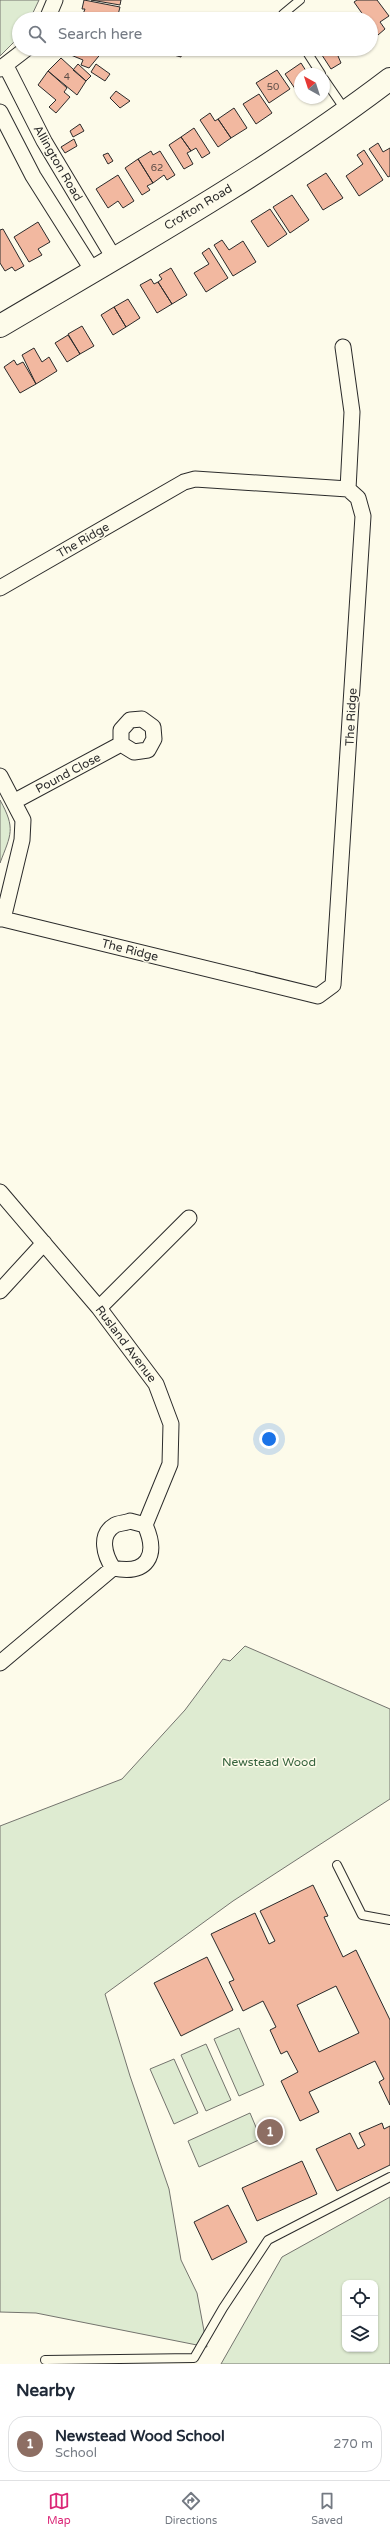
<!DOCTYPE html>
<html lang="en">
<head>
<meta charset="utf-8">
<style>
  body { margin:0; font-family:"Varela Round",sans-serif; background:#f2f2f3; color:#1f2937 }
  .controls { position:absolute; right:12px; bottom:12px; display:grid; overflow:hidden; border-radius:8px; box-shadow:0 1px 3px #0004 }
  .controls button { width:36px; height:36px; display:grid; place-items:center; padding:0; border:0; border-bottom:1px solid #e0e1e3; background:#fff; color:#1f2937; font:20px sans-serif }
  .compass { position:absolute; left:294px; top:68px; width:36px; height:36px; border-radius:50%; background:#fff; box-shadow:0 1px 3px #0004; rotate:321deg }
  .you { position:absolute; left:269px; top:1439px; width:14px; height:14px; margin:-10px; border:3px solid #fff; border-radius:50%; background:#1a73e8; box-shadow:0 0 0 6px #1a73e833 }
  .badge { display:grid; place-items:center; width:26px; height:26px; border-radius:50%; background:#db2777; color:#fff; font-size:13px; font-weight:700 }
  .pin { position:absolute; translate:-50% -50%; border:2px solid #fff; box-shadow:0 1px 4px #0006 }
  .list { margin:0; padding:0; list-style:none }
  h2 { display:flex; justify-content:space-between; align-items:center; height:52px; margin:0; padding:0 16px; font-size:17px }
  h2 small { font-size:13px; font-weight:400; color:#747a83 }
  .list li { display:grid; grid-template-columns:26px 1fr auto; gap:12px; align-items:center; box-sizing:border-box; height:56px; margin:0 8px 8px; padding:0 8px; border:1px solid #e0e1e3; border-radius:16px }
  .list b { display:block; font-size:15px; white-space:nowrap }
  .list p { margin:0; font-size:13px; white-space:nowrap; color:#747a83 }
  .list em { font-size:13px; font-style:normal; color:#747a83 }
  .icon { flex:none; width:22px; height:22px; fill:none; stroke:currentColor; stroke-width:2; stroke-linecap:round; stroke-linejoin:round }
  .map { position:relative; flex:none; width:390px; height:2364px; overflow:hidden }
  .search { position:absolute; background:#fff; box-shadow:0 1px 3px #0004; left:12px; right:12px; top:12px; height:44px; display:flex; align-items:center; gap:10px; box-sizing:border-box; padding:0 14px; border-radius:22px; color:#747a83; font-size:15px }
  .sheet { height:116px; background:#fff }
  nav { display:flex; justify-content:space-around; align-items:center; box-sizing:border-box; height:56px; border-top:1px solid #e0e1e3; background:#fff; font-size:11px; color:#747a83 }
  nav a { display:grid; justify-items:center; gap:2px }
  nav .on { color:#db2777 }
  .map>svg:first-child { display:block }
  .green { fill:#deebd1; stroke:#74746e; fill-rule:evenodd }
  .building { fill:#f2b8a0; stroke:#2b2b2b; fill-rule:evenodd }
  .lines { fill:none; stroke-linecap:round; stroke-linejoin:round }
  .lane-casing { stroke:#2b2b2b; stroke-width:10 }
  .street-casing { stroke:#2b2b2b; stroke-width:17 }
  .primary-casing { stroke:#2b2b2b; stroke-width:24 }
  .lane { stroke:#fdfbea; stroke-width:8 }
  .street { stroke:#fdfbea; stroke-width:15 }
  .primary { stroke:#fdfbea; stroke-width:22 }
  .labels { text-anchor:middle; stroke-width:3; stroke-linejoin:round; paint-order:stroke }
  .number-label { font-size:10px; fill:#5d4e48 }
  .street-label { font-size:12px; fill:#2b2b2b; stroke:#fdfbea }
  .park-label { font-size:12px; fill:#34623c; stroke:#fdfbea }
</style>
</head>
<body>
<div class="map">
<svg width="390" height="2364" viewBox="0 0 390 2364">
  <rect width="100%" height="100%" fill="#fdfbea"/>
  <path class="green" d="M0 0H39L30 19H19V37L0 56Z
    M0 800C16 829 11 834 0 863Z
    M245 1646 390 1709V1799L233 1901 105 1994 130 2076 169 2189 181 2260 197 2293 207 2347 36 2313 0 2312V1826L122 1779 185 1710 223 1659 230 1661Z
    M239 2028 264 2085 239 2096 214 2039Z
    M206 2044 231 2100 206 2111 181 2055Z
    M174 2059 198 2113 174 2124 150 2069Z
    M250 2113 261 2139 199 2167 188 2141Z
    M390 2197V2364H221L282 2257ZM345 2283H375V2349H345Z"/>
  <path class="building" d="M84 0 120 7 117 19H96L83 14 85 9H82Z
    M91 0H121L120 5Z
    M357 0H377L389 16 380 22 385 29 378 35 371 26V19H366L354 2Z
    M68 49H99L103 51 89 68 81 65 83 60 66 53Z
    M172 49 182 52 181 57 170 54Z
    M318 49H349L338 56 341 63 331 69Z
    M61 58 86 81 77 95 48 71Z
    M301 63 308 74H300V92L298 93 285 74Z
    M78 64 91 76 86 81 73 70Z
    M96 64 110 74 105 81 91 72Z
    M277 70 290 89 269 103 256 83Z
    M48 71 67 88 64 92 70 97 56 113 49 107 56 100 38 85Z
    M116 91 130 101 120 108 110 98Z
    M259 94 272 113 256 124 243 104Z
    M234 108 247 128 231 138 218 119Z
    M210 113 215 121 218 119 231 138 218 147 200 120Z
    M80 124 84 131 73 137 70 131Z
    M194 128 210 153 202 158 196 148 191 151 181 137Z
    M181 137 191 151 187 153 193 164 184 169 169 145Z
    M74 139 77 146 65 153 61 147Z
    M378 143 383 152 390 148V176L388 177 369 149Z
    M364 150 383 180 359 196 346 176 363 164 357 155Z
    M151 151 153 155 160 151 175 175 167 180 164 175 153 183 138 159Z
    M108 153 113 161 108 164 103 155Z
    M138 159 153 183 147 186 150 190 142 195 125 168Z
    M326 173 343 198 323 210 307 185Z
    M118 175 134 201 123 208 118 201 108 208 96 189Z
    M292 195 309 220 290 233 273 207Z
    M270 209 287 234 268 247 251 221Z
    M38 222 50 242 38 249 42 255 29 262 14 237Z
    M3 229 24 266 15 271 12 267 5 271 0 263V230Z
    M222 240 229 250 243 241 256 262 233 276 214 245Z
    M209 248 228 278 206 292 194 273 209 264 202 253Z
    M171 268 187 295 172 304 158 282 162 279 159 275Z
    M151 279 154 284 158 282 172 304 157 313 140 285Z
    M128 299 140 318 126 327 114 307Z
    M114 307 126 327 113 335 101 315Z
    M82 326 94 346 80 354 68 334Z
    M68 335 80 354 67 362 55 343Z
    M34 348 42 362 49 357 57 371 36 384 22 355Z
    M14 360 17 365 23 362 36 384 20 393 4 367Z
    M313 1885 328 1916 324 1917 343 1957 356 1950 390 2020V2105L379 2082 384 2079 375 2061 309 2092 319 2112 300 2121 281 2081 298 2072 287 2051 281 2054 270 2030 276 2027 263 2001 243 2011 229 1982 234 1980 211 1934 255 1913 269 1944 275 1941 260 1911ZM336 1986 359 2033 319 2052 297 2005Z
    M207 1957 233 2010 181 2036 154 1983Z
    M382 2123 384 2129 390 2126V2165L337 2191 316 2149 350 2133 358 2149 365 2145 359 2133Z
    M302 2161 317 2194 257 2221 242 2188Z
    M228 2205 247 2242 212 2260 194 2222Z"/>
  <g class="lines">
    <g class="lane-casing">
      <path id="lane" d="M287 19 283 14 300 0
        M305 49 321 74
        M324 79 346 111
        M337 1865 362 1915 390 1920
        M45 2360 194 2358 223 2308 268 2240 390 2177"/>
    </g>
    <g class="street-casing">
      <path id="street" d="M47 19 55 0
        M6 66 44 141 114 258
        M0 69 26 49
        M0 112 33 176 93 271
        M343 347 352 412 348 489
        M0 588 184 482 195 479 348 489 358 498 363 516 333 985 318 996 3 919
        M0 776 23 820 22 840 3 919H0
        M15 801 121 744V730L130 720 142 719 153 727 154 739 148 750 134 752 121 744
        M0 1192 99 1308 156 1384 171 1424 170 1464 145 1525
        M0 1291 44 1243
        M99 1308 189 1218
        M130 1521 145 1525C159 1556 147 1575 113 1568 105 1556 98 1535 115 1525 119 1523 126 1523 130 1521Z
        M0 1663 113 1568"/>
    </g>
    <g class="primary-casing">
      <path id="primary" d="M0 326C132 248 268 172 390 79"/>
    </g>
    <use href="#lane" class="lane"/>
    <use href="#street" class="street"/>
    <use href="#primary" class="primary"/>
  </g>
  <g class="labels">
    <g class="number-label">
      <text x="67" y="80">4</text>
      <text x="273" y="90">50</text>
      <text x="157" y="171">62</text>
    </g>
    <g class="street-label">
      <text transform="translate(58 163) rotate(60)" y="4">Allington Road</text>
      <text transform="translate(198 207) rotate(-31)" y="4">Crofton Road</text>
      <text transform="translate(83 540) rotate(-30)" y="4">The Ridge</text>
      <text transform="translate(351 717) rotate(-87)" y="4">The Ridge</text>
      <text transform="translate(68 773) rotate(-28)" y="4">Pound Close</text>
      <text transform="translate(130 950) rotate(14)" y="4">The Ridge</text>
      <text transform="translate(126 1344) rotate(53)" y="4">Rusland Avenue</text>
    </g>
    <g class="park-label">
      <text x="269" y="1766">Newstead Wood</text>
    </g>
  </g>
</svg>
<div class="controls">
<button><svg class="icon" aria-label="locate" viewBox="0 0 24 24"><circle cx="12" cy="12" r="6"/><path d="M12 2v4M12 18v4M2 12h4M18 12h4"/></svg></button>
<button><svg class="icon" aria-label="layers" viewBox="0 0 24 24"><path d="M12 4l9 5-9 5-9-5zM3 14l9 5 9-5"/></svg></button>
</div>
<svg class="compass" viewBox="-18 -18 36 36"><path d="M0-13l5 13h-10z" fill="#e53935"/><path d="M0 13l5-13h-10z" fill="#747a83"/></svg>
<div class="you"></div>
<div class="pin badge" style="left:270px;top:2132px;background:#8d6e63">1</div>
<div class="search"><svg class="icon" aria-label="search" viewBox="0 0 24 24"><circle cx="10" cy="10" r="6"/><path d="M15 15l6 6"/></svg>Search here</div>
</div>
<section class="sheet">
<h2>Nearby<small></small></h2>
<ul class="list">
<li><span class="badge" style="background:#8d6e63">1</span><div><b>Newstead Wood School</b><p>School</p></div><em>270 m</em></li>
</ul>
</section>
<nav>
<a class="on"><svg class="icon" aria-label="map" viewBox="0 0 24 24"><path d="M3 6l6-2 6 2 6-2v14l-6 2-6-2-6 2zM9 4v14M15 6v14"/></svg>Map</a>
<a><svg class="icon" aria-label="directions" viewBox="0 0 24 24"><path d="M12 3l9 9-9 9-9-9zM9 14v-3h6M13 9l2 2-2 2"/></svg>Directions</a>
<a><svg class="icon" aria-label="saved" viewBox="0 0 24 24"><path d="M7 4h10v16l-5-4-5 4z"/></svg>Saved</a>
</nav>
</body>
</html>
